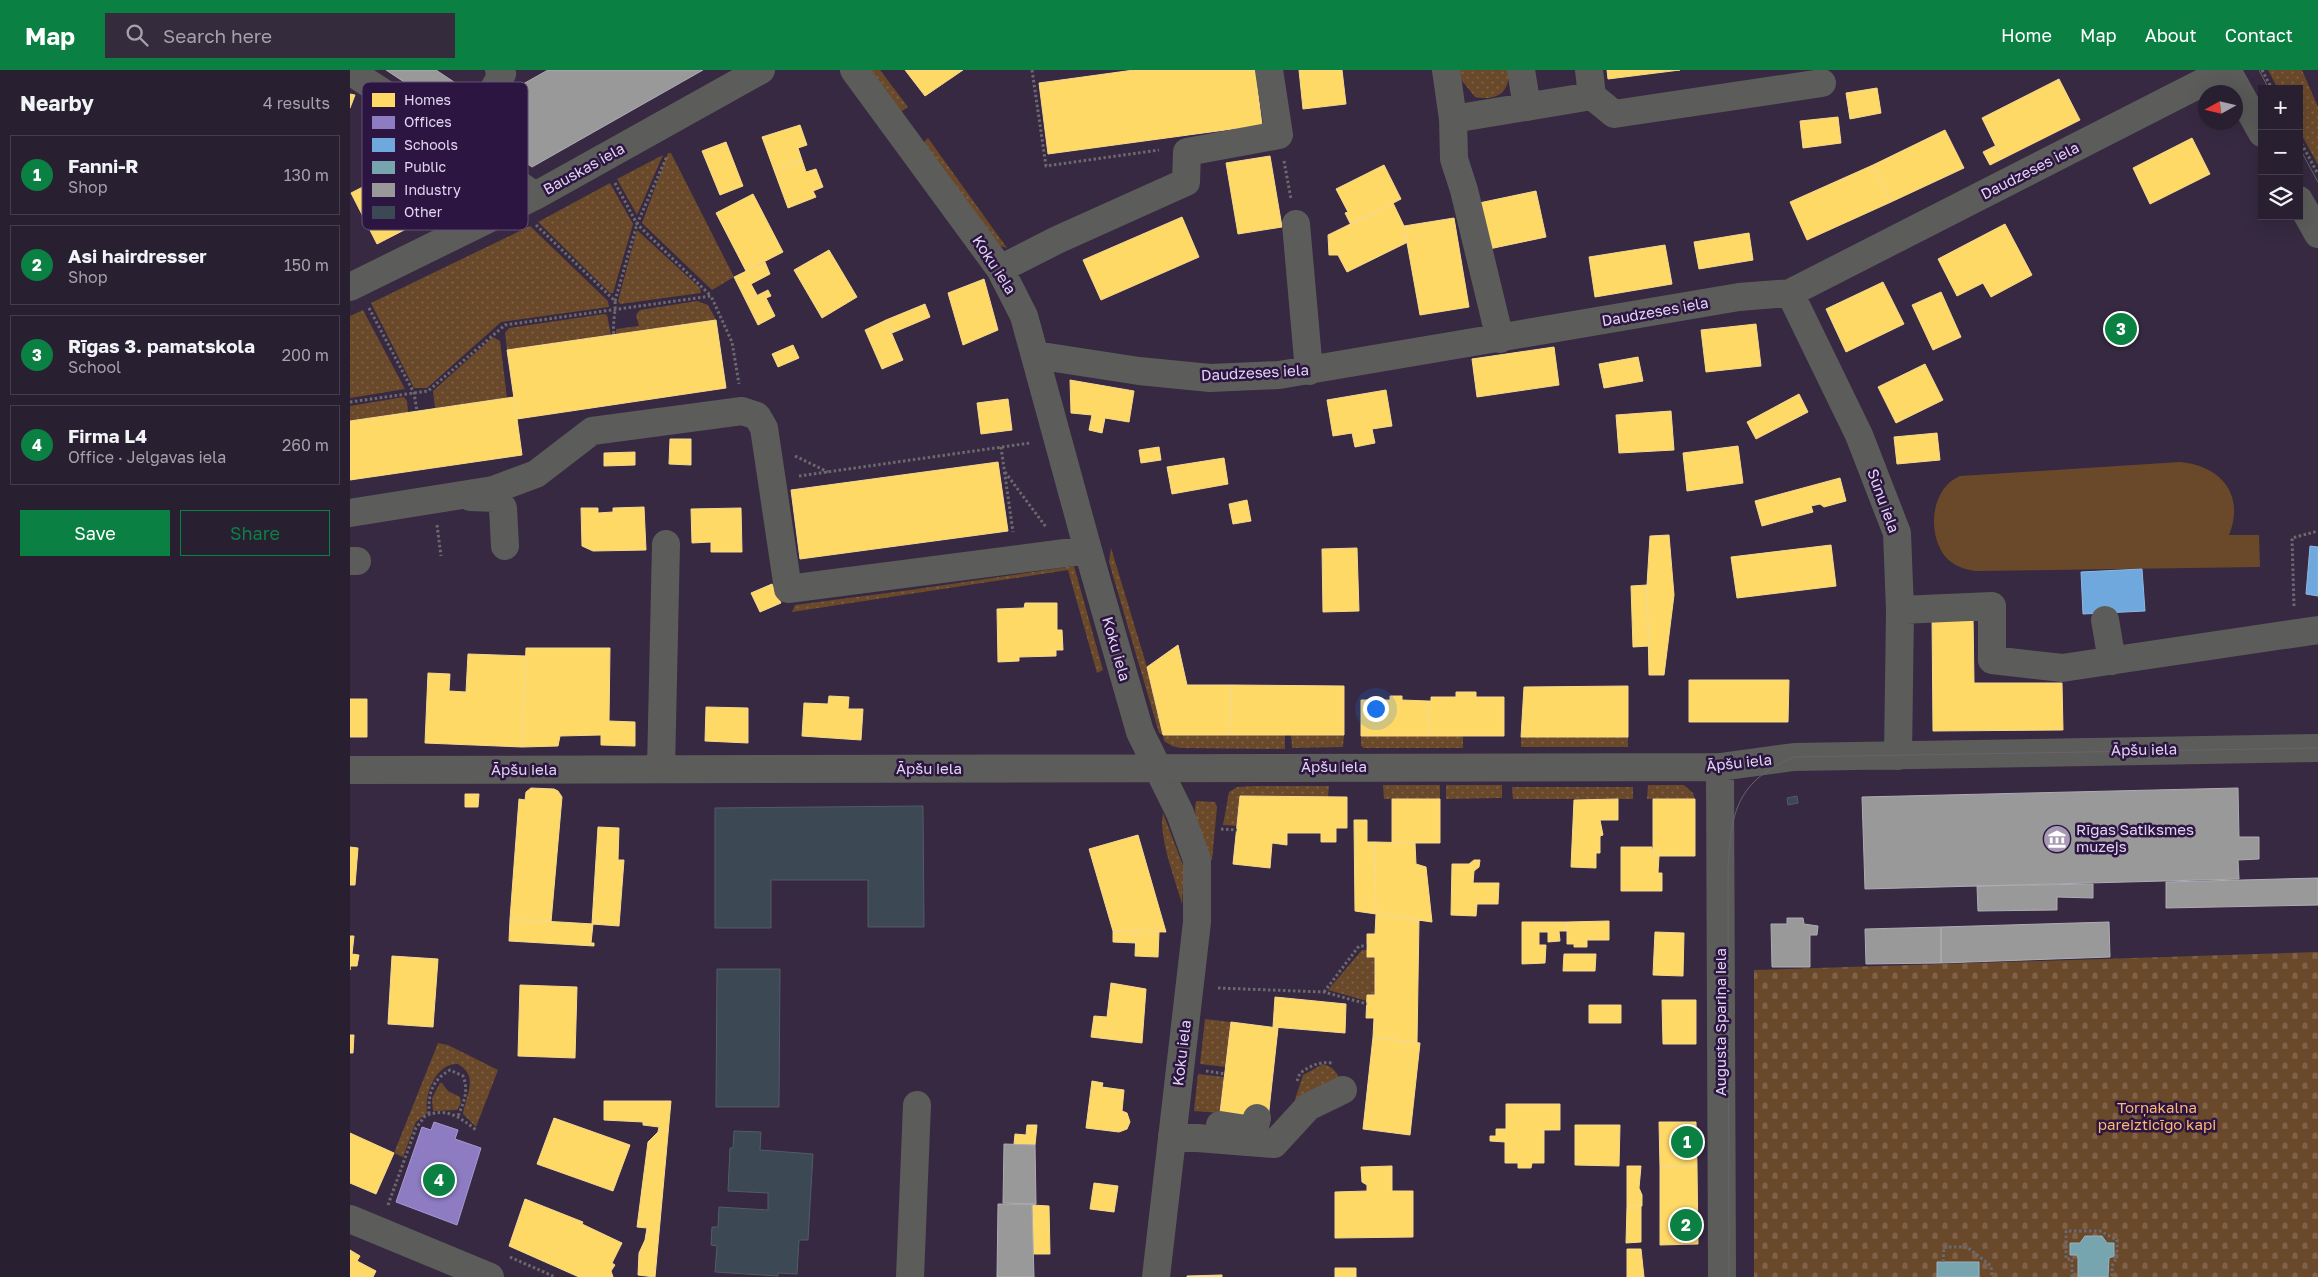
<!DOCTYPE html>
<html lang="en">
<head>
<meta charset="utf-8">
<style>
  body { margin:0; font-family:"Golos Text",sans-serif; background:#342c3d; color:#f1f3f6 }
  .controls { position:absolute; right:15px; top:15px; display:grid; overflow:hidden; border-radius:0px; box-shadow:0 5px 20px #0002 }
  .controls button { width:45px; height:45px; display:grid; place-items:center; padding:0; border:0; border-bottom:1px solid #443d4d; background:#281f31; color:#f1f3f6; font:25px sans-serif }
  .compass { position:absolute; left:1848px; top:15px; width:45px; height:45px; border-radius:50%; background:#281f31; box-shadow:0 5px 20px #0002; rotate:262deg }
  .you { position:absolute; left:1025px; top:638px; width:18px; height:18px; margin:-12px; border:4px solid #fff; border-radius:50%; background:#1a73e8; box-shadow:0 0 0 8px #1a73e833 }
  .badge { display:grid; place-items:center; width:32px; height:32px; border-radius:50%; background:#0b8043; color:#fff; font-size:16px; font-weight:700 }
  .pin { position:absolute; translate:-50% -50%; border:2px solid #fff; box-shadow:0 1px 5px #0006 }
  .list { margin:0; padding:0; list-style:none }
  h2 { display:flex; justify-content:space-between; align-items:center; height:65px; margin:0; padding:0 20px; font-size:21px }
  h2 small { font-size:16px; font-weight:400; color:#a5a2ab }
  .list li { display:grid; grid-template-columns:32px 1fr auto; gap:15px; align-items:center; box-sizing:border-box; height:80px; margin:0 10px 10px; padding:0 10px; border:1px solid #443d4d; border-radius:0px }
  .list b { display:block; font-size:19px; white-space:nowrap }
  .list p { margin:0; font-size:16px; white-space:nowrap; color:#a5a2ab }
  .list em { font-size:16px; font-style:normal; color:#a5a2ab }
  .actions { display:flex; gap:10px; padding:15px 20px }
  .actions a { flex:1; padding:11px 0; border:1px solid #0b8043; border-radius:0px; text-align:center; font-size:18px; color:#0b8043 }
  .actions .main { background:#0b8043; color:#fff }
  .icon { flex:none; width:28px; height:28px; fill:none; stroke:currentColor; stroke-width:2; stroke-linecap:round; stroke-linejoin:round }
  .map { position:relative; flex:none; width:1968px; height:1207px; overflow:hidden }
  header { display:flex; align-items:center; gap:30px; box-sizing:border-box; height:70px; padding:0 25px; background:#0b8043; color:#fff }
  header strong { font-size:24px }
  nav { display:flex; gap:28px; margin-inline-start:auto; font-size:18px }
  .search { width:350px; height:45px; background:#342c3d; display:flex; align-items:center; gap:12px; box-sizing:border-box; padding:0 18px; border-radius:0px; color:#a5a2ab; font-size:19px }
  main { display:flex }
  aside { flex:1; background:#281f31 }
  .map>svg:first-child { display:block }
  .grass { fill:url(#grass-dots) }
  .cemetery { fill:url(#cemetery-stones) }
  .park { fill:#6a492a }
  .homes { fill:#ffd966; stroke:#f6d890 }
  .offices { fill:#8e7cc3; stroke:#a797d1 }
  .schools { fill:#6fa8dc; stroke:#92b6e3 }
  .public { fill:#76a5af; stroke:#96b3c3 }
  .industry { fill:#999; stroke:#afabb4 }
  .building { fill:#3c4854; stroke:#525c65 }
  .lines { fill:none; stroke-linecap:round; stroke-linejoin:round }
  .path { stroke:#6c6a6e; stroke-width:3; stroke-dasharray:2.5 2.5; stroke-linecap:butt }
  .minor { stroke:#5c5d5a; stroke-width:28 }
  .tram { stroke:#68646b; stroke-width:1 }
  .labels { text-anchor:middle; stroke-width:5; stroke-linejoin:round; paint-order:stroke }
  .street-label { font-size:15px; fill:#e2d5f2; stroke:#2c1540 }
  .poi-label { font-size:15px; fill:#e2d5f2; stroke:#2c1540; text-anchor:start }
  .park-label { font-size:15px; fill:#fdb971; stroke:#2c1540 }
  .key { fill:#2c1540; stroke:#634f75; stroke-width:1 }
  .key-label { font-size:14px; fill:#e2d5f2 }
</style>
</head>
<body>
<header>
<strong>Map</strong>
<div class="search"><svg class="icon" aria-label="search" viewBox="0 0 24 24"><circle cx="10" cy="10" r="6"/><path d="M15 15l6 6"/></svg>Search here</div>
<nav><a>Home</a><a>Map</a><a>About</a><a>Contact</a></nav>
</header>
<main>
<aside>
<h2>Nearby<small>4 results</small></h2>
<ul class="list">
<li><span class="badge">1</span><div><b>Fanni-R</b><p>Shop</p></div><em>130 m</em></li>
<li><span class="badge">2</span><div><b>Asi hairdresser</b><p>Shop</p></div><em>150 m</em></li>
<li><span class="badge">3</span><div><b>Rīgas 3. pamatskola</b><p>School</p></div><em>200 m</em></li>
<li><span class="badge">4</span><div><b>Firma L4</b><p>Office · Jelgavas iela</p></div><em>260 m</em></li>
</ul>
<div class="actions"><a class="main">Save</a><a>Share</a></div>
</aside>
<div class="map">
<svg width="1968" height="1207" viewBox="0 0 1968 1207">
  <defs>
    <pattern id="grass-dots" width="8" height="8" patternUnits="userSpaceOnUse" patternTransform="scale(1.25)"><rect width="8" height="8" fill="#6a492a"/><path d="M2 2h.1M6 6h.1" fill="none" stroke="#7f6249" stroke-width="1.8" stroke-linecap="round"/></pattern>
    <pattern id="cemetery-stones" width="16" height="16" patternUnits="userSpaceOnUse" patternTransform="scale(1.25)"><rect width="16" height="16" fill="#6a492a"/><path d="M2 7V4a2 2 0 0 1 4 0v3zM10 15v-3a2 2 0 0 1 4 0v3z" fill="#7f6249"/></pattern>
  </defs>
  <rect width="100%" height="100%" fill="#362941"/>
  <path class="grass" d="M517 0H530L558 37 549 43Z
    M1107 0H1158C1161 24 1145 31 1125 27L1109 7Z
    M1918 0H1952L1968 37V95L1949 60V19H1928Z
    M578 68 657 178 641 173 572 74Z
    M318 83H321L384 207 362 220 292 153Z
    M313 85 287 145 267 109Z
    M260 113 283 154 263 223H260L188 152Z
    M180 156 258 231 259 237 151 252 77 318H64L21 233Z
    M287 160 350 218 351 223 270 234 268 231Z
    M347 231 358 235 366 250 266 264V259L289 256 286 245 290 240Z
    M13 240 55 319 0 328V246Z
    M254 244 257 245 261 265 157 280 155 263 159 258Z
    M143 267 150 271 157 328 85 338 83 321Z
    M54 327 57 331 58 342 0 351V336Z
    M761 478 797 597 813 665H935V679L831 678 822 676 814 671 813 665 809 663 759 492Z
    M724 496 753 600 747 603 718 500 442 542 445 535 560 520Z
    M941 665H994L993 677 942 678Z
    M1011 666H1113V678H1014L1011 676Z
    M1171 667H1278V677H1171Z
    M1033 715H1090V729H1034Z
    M1096 715H1152V728L1096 729Z
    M1298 715H1334L1343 723 1345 729H1297Z
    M904 716H979L978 727 890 726 887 756 873 755 879 722 887 717Z
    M1162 717H1283V729H1163Z
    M846 731 865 732 867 737 862 790H858C852 771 842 751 846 731Z
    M813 743 834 798 832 834C826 811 808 767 813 743Z
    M1012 880H1017V887H1025V925H1017V931L978 920Z
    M855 949 881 952 876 997 850 994Z
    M88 973 98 975 148 1000 126 1057 113 1044C115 1026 130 1007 108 994 86 993 74 1024 77 1043L66 1052 53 1087 44 1083Z
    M973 994C984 997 989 1004 991 1015L938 1051 953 1005Z
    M848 1004 875 1007 870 1043 844 1041Z
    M90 1013H92L98 1021 110 1027 111 1033 107 1040 83 1041 82 1028Z"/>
  <path class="cemetery" d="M1968 882V1207H1404V900Z"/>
  <path class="park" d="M1830 392C1872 396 1895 425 1879 465H1909L1910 497 1625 501C1612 499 1599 494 1592 482 1577 457 1583 417 1610 406Z"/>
  <path class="homes" d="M555 0H613L575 26Z
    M784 0H905L912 55 698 84 689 13Z
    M949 0H992L996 34 953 39Z
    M1257 0H1330L1258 9Z
    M1709 9 1730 50 1652 89 1632 48Z
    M1527 18 1531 43 1500 49 1496 23Z
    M0 24 5 25 0 38Z
    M1488 47 1491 73 1453 78 1450 51Z
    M450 55 457 75 448 78 452 90 424 100 412 67Z
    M1595 60 1614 98 1541 132 1523 95Z
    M1842 68 1860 104 1800 134 1783 98Z
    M376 72 393 116 370 125 352 81Z
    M1645 76 1652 89 1640 95 1633 82Z
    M87 79 129 109 130 121 27 174 1 123Z
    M920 86 932 157 888 164 876 93Z
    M452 90 456 102 466 99 473 117 463 121 466 127 438 138 424 100Z
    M1034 95 1051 129 1001 155 995 143 998 142 986 119Z
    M1523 95 1541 132 1457 170 1440 132Z
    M1186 121 1196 167 1139 179 1129 133Z
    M403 124 433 182 396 201 366 143Z
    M1043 133 1054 156 1058 172 997 202 988 185H979L978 165Z
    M832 147 849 187 751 230 733 190Z
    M1104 148 1119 237 1070 245 1054 156Z
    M1655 154 1682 205 1641 227 1633 213 1607 226 1588 189Z
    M1399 163 1403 190 1349 199 1344 172Z
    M1315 175 1322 214 1245 227 1239 187Z
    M479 180 507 227 472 248 444 200Z
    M415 192 420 204 401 214 407 225 396 231 384 207Z
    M634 209 648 260 613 275 598 223Z
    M1533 212 1554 254 1496 282 1476 239Z
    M418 220 421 226 416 228 425 246 408 255 396 231Z
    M1591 222 1611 267 1583 280 1562 235Z
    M575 234 580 247 542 263 536 250Z
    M366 250 376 318 167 349 157 280Z
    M536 250 553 290 532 299 515 260Z
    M1406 254 1411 296 1356 302 1351 260Z
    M443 275 449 288 428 297 422 284Z
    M1204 277 1209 315 1127 327 1122 289Z
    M1288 287 1293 311 1254 318 1249 294Z
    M1575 294 1593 330 1546 353 1528 317Z
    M720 310 784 321 779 352 755 348 752 363 739 360 742 345 721 343Z
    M1036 320 1042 356 1022 359 1025 373 1005 377 1002 363 983 366 977 330Z
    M1449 324 1458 342 1406 369 1397 352Z
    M164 327 172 385 0 410V351Z
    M658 329 662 360 631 364 627 333Z
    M1321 341 1324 380 1269 383 1266 345Z
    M1587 363 1590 390 1547 394 1544 367Z
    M320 369H341V395L319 394Z
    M1388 376 1393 413 1337 421 1333 383Z
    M809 377 811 390 791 393 789 380Z
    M285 382V395L254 396V383Z
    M874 388 878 414 822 424 817 397Z
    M648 392 658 461 450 489 441 420Z
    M1490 408 1496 431 1474 437 1470 434 1461 436 1463 442 1412 456 1405 431Z
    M897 430 901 451 883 454 879 434Z
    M294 437 296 480 243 481 232 476 231 438H248V443L263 442V438Z
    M391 438 392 482H361V472L342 473 341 439Z
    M1319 465 1324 525 1314 605H1299L1297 515 1300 466Z
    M1481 475 1486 516 1387 528 1381 487Z
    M1007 478 1009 541 973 542 972 479Z
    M422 514 431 533 410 542 401 523Z
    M1297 515 1299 576 1283 577 1281 516Z
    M675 533H707V560H712L713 580H706V586L669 587V591L648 592 647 539 674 538Z
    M1582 546H1623L1624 613H1712L1713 660 1583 661Z
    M828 575 837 615H881L880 665H813L797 597Z
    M176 578H260L259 651 285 652V676L251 675V665L210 666 208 676 172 677Z
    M118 584 176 586 172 677 75 673 78 603 100 604 99 621 116 622Z
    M1339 610H1439L1438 652H1339Z
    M881 615 994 616V665H880Z
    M1278 616V667H1171L1174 617Z
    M1106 622H1126V627H1154V666H1079L1078 631H1081V627H1106Z
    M479 626 499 627 498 639H513L511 670 452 666 454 633 478 634Z
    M1040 626H1052V630L1078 631 1079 666H1011V630H1040Z
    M0 629H17V667H0Z
    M356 637 398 638V673L355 671Z
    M181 718 204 719 208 721 212 727 201 852 160 849 169 729 175 730 176 722Z
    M115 724H129L128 737H115Z
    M890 726 997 727V758H986V772H971V763H937V775L922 773 920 798 883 794Z
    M1042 729H1090V773H1042Z
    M1268 729V750H1250L1253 765 1250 766V783H1246V798L1221 797 1224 730Z
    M1303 729H1345V786H1303Z
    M1004 750H1017V772H1025L1026 844 1005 841Z
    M248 757 269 758 268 790H274L269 856 242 854Z
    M788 765 816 862 763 861 739 779Z
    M1025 772 1065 773 1066 794 1076 797 1082 852 1026 844Z
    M0 777 8 778 5 815H0Z
    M1271 777H1302L1303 786H1309L1308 803H1312V821H1271Z
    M1124 790H1130L1129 797 1124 801 1123 813H1149L1148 834H1127L1126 846 1101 845 1102 794H1119Z
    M1026 844 1069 849 1067 973 1023 967 1024 948H1016L1017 925H1025V887H1017V864H1025Z
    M160 849 243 854 241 873H244V876L159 871Z
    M1259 851V870H1237V877H1224V874H1217V852Z
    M1172 852H1217V861H1209L1210 871 1198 872V862H1189V875H1196L1195 893 1172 894Z
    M763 861H786V873L763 872Z
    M786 861 809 862 808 887 785 886Z
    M1305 862 1334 863 1333 906 1303 905Z
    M0 866H4L2 884 9 885 7 896H0V900Z
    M1214 884H1246L1245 901H1213Z
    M42 886 88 889 83 957 38 954Z
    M761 913 796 919 792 973 741 967 744 946 757 947Z
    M170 915 227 917 225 988 168 986Z
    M925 927 996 934 995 963 923 957Z
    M1312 930H1346V974H1313Z
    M1239 935H1271V953H1239Z
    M881 952 928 958 918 1049 870 1043Z
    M0 965H4L3 983H0Z
    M1023 967 1070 973 1060 1065 1013 1059Z
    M742 1011 753 1013 752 1017 774 1020 772 1041 777 1043 780 1052 777 1059 769 1062 736 1058Z
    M254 1031H321L305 1207 288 1205 289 1183 295 1170 297 1158 287 1157 298 1072 308 1062 309 1057 293 1055V1052L254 1050Z
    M1156 1034H1210V1060H1194V1093H1182L1181 1098H1168V1093H1155V1072L1140 1071V1066H1146V1059H1156Z
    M204 1048 280 1075 263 1121 187 1094Z
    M1309 1052H1346L1347 1096 1310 1097Z
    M677 1055H687L685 1075 664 1074 665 1064 676 1065Z
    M1225 1055H1270L1269 1096 1225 1095Z
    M0 1063 44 1083 26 1124 0 1113Z
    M1042 1096V1121H1063V1167L985 1168V1122L1017 1121V1115L1012 1112 1011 1097Z
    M1277 1096H1291L1289 1118 1292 1125V1136H1277Z
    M1347 1096 1348 1174 1310 1175V1097Z
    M744 1113 768 1116 764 1142 740 1139Z
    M175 1129 233 1152 232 1154 272 1173 262 1193 265 1195 261 1201 263 1207H229L159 1176Z
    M682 1135 699 1136 700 1184H683Z
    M1277 1136H1291V1172L1276 1173Z
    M1277 1179H1291L1294 1207H1277Z
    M0 1180 10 1186 7 1191 26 1201 23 1207H0Z
    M985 1198H1006V1207H985Z
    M872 1205V1207H837V1206Z"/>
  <path class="offices" d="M84 1052 108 1060 105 1069 131 1078 107 1155 46 1132 72 1057 81 1060Z"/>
  <path class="schools" d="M1960 476 1968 477V526L1956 524Z
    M1792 499 1795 541 1733 544 1731 502Z"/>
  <path class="public" d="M1735 1166H1752L1757 1173H1764V1186L1759 1188 1758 1207H1728V1188L1727 1185H1720V1173H1730Z
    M1587 1192H1629V1207H1587Z"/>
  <path class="industry" d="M36 0H86L122 24 107 47Z
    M198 0H353L182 97 142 70 144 56 157 23Z
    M1888 718 1889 767H1909V789L1888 790 1889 809 1515 819 1512 727Z
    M1968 808V835L1816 838V812Z
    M1743 814V828L1707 827V840L1628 841 1627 816Z
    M1437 848H1453L1454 854 1468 856 1467 865H1460V897H1422L1421 854H1437Z
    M1759 852 1760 887 1591 893V857Z
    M1591 857V893L1516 894 1515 859Z
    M654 1074 685 1075 686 1134 653 1133Z
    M648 1134H686L682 1135 684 1207H647Z"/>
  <path class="building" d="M1447 726 1448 733 1438 735 1437 728Z
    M573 736 574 857H518V810H421V858H365V738Z
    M367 899H430L429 1037H366Z
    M384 1061 411 1062 410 1080 463 1084 458 1170H449L447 1204 428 1203V1206L365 1202 367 1176 361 1175 362 1157H368L369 1137 418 1140V1123L378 1121 380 1078H383Z"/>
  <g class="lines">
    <path class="path" d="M682 0 696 96 809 80
      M1912 0 1922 19
      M1949 69 1968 104
      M934 91 941 129
      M265 113 287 154 360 225
      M186 155 265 231C266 243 262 253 264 265
      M265 231 287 154 317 86
      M19 238 64 323 67 341
      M0 332 78 321 155 255 361 226 382 272 389 314
      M651 377 663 462
      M445 386 478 402
      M655 402 696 457
      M449 406 680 373
      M87 455 91 486
      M1944 536 1942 468 1968 461
      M871 759 887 760
      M868 918 974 922 1017 934
      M974 922 1009 876H1017
      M856 1001 875 1004
      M947 1011 950 1003C961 996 969 991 982 993
      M79 1044C78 1024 82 1010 100 1000L113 1006C119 1020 114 1032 108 1046
      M38 1135 66 1058 75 1046C96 1037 110 1047 126 1060
      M160 1187 205 1207
      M1593 1192 1594 1177H1617L1641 1196 1642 1207
      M1722 1207V1189H1716V1161H1750L1767 1170V1187L1762 1196V1207"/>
    <path class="minor" d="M504 0 650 199 674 246 738 480 790 662 830 743 847 790V852L806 1207
      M1096 0 1103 49
      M1171 0 1177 37
      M1239 0 1242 26
      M1877 0 1912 63
      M0 1 113 75 185 126
      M113 75 152 4 149 0
      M1949 130 1968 164
      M946 154 959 301
      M650 199 707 170 836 112 837 82 929 65 919 0
      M0 217 185 126 411 0
      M1440 223 1509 365 1547 463 1550 540 1548 686
      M1150 269 1114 120 1104 89 1103 49 1242 26 1264 44 1472 13
      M685 285 789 301 860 308 929 305 1389 227 1440 223 1877 0
      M120 427 146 428 153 438 155 476
      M0 443 143 420 186 404 242 361 392 341 407 346 414 358 438 519 738 480
      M0 491H7
      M1550 540 1642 536V590L1712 598 1968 560
      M1755 550 1762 591
      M1370 697 1372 1207
      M311 699 316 474
      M0 700 1370 697 1444 687 1968 678
      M870 1055 896 1059 905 1056 907 1048
      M822 1066 924 1074 958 1037 993 1020
      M0 1149 140 1207
      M560 1207 567 1035"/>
    <path class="tram" d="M1909 0 1919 19
      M1949 77 1968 112
      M1379 1207 1378 798C1381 741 1387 711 1444 687L1968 678"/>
  </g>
  <defs>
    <g id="museum-disc" transform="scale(1.4375)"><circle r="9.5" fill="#a699b4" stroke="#2c1540"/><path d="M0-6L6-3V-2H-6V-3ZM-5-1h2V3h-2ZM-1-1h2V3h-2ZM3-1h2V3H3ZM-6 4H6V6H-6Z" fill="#fff"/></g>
  </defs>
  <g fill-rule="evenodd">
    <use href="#museum-disc" x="1707" y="769"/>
  </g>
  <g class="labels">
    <g class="street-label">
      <text transform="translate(234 99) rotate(-29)" y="5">Bauskas iela</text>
      <text transform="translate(1680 101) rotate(-27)" y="5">Daudzeses iela</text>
      <text transform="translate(644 195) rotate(57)" y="5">Koku iela</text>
      <text transform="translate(1305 242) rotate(-10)" y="5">Daudzeses iela</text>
      <text transform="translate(905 303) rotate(-3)" y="5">Daudzeses iela</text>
      <text transform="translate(1533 431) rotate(70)" y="5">Sūnu iela</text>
      <text transform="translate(766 579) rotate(74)" y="5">Koku iela</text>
      <text transform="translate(1794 680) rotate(-1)" y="5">Āpšu iela</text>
      <text transform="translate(1389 693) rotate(-6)" y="5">Āpšu iela</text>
      <text x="984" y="702">Āpšu iela</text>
      <text x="579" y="704">Āpšu iela</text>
      <text x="174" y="705">Āpšu iela</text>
      <text transform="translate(1371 952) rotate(-90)" y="5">Augusta Spariņa iela</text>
      <text transform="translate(832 983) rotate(-83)" y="5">Koku iela</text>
    </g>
    <g class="poi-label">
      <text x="1726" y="765">Rīgas Satiksmes<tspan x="1726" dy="17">muzejs</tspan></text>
    </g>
    <g class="park-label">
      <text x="1807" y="1043">Torņakalna<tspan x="1807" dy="17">pareizticīgo kapi</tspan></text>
    </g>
  </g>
  <rect x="12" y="12" width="166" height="148" rx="8" class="key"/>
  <rect x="22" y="23" width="23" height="14" fill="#ffd966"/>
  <rect x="22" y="46" width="23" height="13" fill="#8e7cc3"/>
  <rect x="22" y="68" width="23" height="14" fill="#6fa8dc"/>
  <rect x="22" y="91" width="23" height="13" fill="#76a5af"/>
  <rect x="22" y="113" width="23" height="14" fill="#999"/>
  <rect x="22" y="136" width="23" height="13" fill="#3c4854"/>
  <g class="key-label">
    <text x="54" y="35">Homes</text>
    <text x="54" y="57">Offices</text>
    <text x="54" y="80">Schools</text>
    <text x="54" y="102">Public</text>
    <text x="54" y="125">Industry</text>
    <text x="54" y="147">Other</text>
  </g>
</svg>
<div class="controls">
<button>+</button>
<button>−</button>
<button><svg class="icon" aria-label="layers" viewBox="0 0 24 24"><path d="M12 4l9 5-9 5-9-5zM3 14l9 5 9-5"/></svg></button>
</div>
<svg class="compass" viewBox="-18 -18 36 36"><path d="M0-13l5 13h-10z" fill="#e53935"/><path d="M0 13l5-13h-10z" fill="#a5a2ab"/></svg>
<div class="you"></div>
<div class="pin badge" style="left:1337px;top:1072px">1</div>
<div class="pin badge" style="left:1336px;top:1155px">2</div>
<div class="pin badge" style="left:1771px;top:259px">3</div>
<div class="pin badge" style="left:89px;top:1110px">4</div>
</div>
</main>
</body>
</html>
